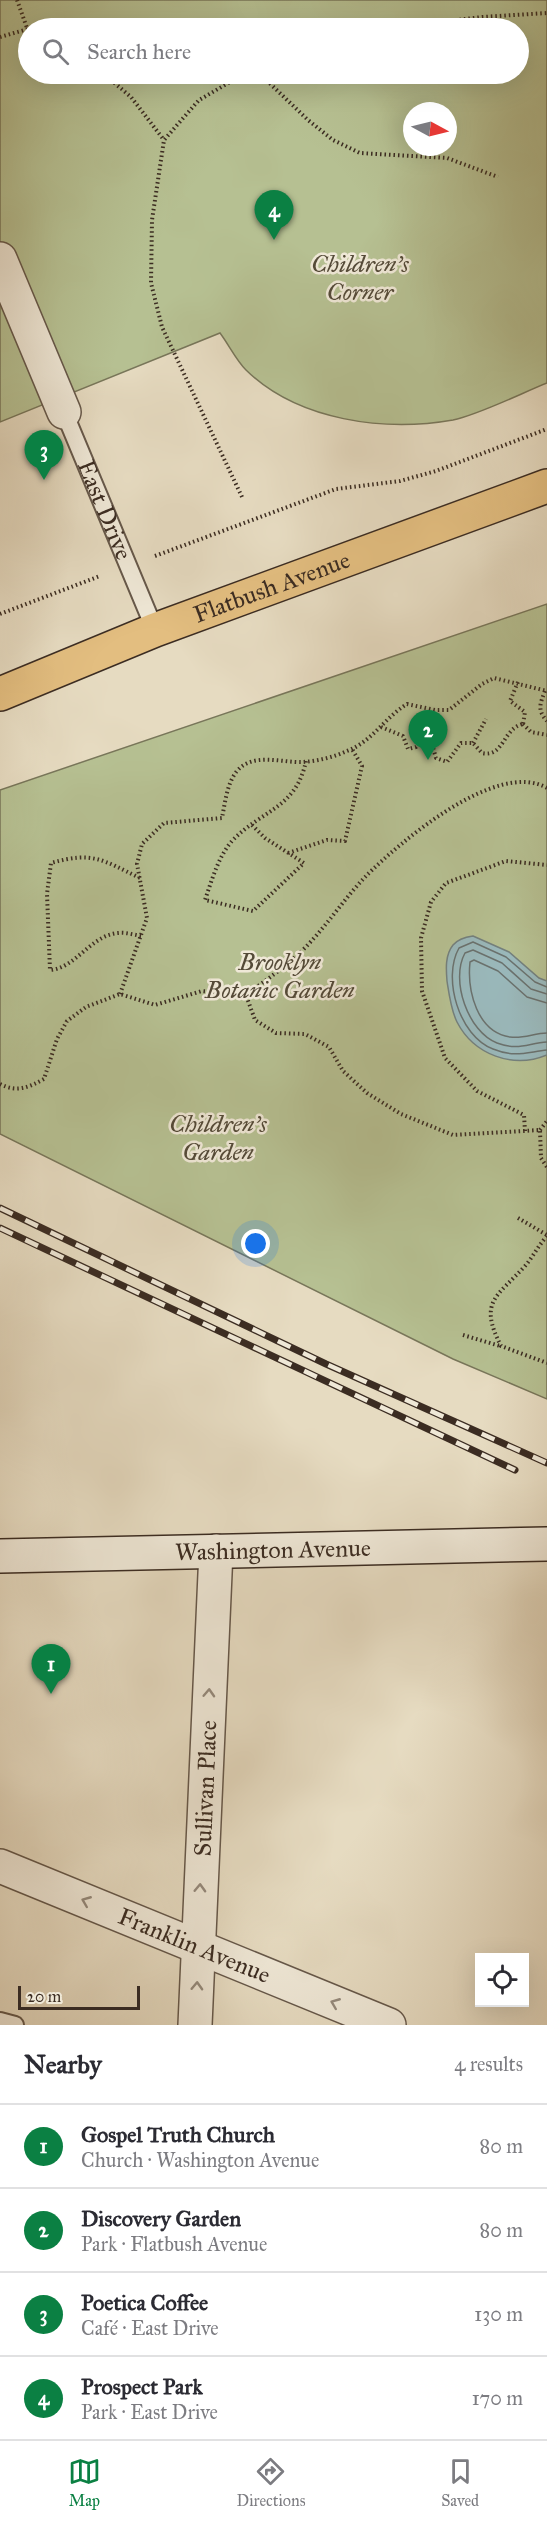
<!DOCTYPE html>
<html lang="en">
<head>
<meta charset="utf-8">
<style>
  body { margin:0; font-family:"IM FELL Great Primer",serif; background:#f2f2f3; color:#2b2b33 }
  .controls { position:absolute; right:18px; bottom:18px; display:grid; overflow:hidden; border-radius:0px; box-shadow:0 6px 24px #0002 }
  .controls button { width:54px; height:54px; display:grid; place-items:center; padding:0; border:0; border-bottom:2px solid #e1e1e2; background:#fff; color:#2b2b33; font:30px sans-serif }
  .compass { position:absolute; left:403px; top:102px; width:54px; height:54px; border-radius:50%; background:#fff; box-shadow:0 6px 24px #0002; rotate:97deg }
  .scale { position:absolute; left:18px; bottom:15px; width:122px; box-sizing:border-box; padding-left:6px; border:3px solid #3b2c22; border-top:0; font-size:16px; line-height:21px; white-space:nowrap; color:#3b2c22; -webkit-text-stroke:4px #efe8d7; paint-order:stroke }
  .you { position:absolute; left:256px; top:1244px; width:21px; height:21px; margin:-15px; border:4px solid #fff; border-radius:50%; background:#1a73e8; box-shadow:0 0 0 9px #1a73e833 }
  .badge { display:grid; place-items:center; width:39px; height:39px; border-radius:50%; background:#0b8043; color:#fff; font-size:20px; font-weight:700 }
  .pin { position:absolute; translate:-50% -50px; filter:drop-shadow(0 2px 3px #0008) }
  .pin::after { content:''; position:absolute; top:32px; width:21px; height:18px; background:inherit; clip-path:polygon(0 0,100% 0,50% 100%) }
  .list { margin:0; padding:0; list-style:none }
  h2 { display:flex; justify-content:space-between; align-items:center; height:78px; margin:0; padding:0 24px; font-size:26px }
  h2 small { font-size:20px; font-weight:400; color:#7c7c81 }
  .list li { display:grid; grid-template-columns:39px 1fr auto; gap:18px; align-items:center; box-sizing:border-box; height:84px; padding:0 24px; border-top:2px solid #e1e1e2 }
  .list b { display:block; font-size:22px; white-space:nowrap }
  .list p { margin:0; font-size:20px; white-space:nowrap; color:#7c7c81 }
  .list em { font-size:20px; font-style:normal; color:#7c7c81 }
  .icon { flex:none; width:33px; height:33px; fill:none; stroke:currentColor; stroke-width:2; stroke-linecap:round; stroke-linejoin:round }
  .map { position:relative; flex:none; width:547px; height:2025px; overflow:hidden }
  .search { position:absolute; background:#fff; box-shadow:0 6px 24px #0002; left:18px; right:18px; top:18px; height:66px; display:flex; align-items:center; gap:15px; box-sizing:border-box; padding:0 21px; border-radius:33px; color:#7c7c81; font-size:22px }
  .sheet { height:414px; background:#fff }
  nav { display:flex; justify-content:space-around; align-items:center; box-sizing:border-box; height:84px; border-top:2px solid #e1e1e2; background:#fff; font-size:16px; color:#7c7c81 }
  nav a { display:grid; justify-items:center; gap:3px }
  nav .on { color:#0b8043 }
  .map>svg:first-child { display:block }
  .green { fill:#b6c092; stroke:#78765a; stroke-width:1.5; fill-rule:evenodd }
  .water { fill:#9ab9bc; stroke:#74817e; stroke-width:1.5 }
  .lines { fill:none; stroke-linecap:round; stroke-linejoin:round }
  .shore { stroke:#6a726f; stroke-width:1.5 }
  .lane-casing { stroke:#66584a; stroke-width:20 }
  .street-casing { stroke:#66584a; stroke-width:36 }
  .secondary-casing { stroke:#3b2c22; stroke-width:36 }
  .primary-casing { stroke:#3b2c22; stroke-width:36 }
  .path { stroke:#3b2c22; stroke-width:4; stroke-dasharray:1.5 3; stroke-linecap:butt }
  .lane { stroke:#efe8d7; stroke-width:16 }
  .street { stroke:#efe8d7; stroke-width:33 }
  .secondary { stroke:#efe8d7; stroke-width:33 }
  .primary { stroke:#e3be80; stroke-width:33 }
  .rail-casing { stroke:#3b2c22; stroke-width:7 }
  .rail { stroke:#efe8d7; stroke-width:4.5; stroke-dasharray:14; stroke-linecap:butt }
  .oneway { stroke:#958a7c }
  .labels { text-anchor:middle; stroke-width:5; stroke-linejoin:round; paint-order:stroke }
  .park-label { font-size:24px; font-style:italic; fill:#544a38; stroke:#efe8d7 }
  .street-label { font-size:24px; fill:#3b2c22; stroke:#efe8d7 }
</style>
</head>
<body>
<div class="map">
<svg width="547" height="2025" viewBox="0 0 547 2025">
  <rect width="100%" height="100%" fill="#e6dbc1"/>
  <filter id="stains"><feTurbulence type="fractalNoise" baseFrequency=".00333" numOctaves="4"/><feColorMatrix values="0 0 0 0 .2 0 0 0 0 .09 0 0 0 0 .02 0 0 0 .5 -.17"/></filter>
  <radialGradient id="worn" r=".72"><stop offset=".6" stop-color="#630" stop-opacity="0"/><stop offset="1" stop-color="#630" stop-opacity=".3"/></radialGradient>
  <path class="green" d="M0 0H547V383C522 393 478 415 453 420 385 432 298 421 246 370 236 360 229 345 220 333L0 422ZM28 28H518V74H28ZM412 111H448V147H412Z
    M547 604V1399L453 1359 0 1134V790Z"/>
  <path class="water" d="M473 936 509 952 539 978 547 981V1055C513 1069 474 1055 457 1022 451 1010 449 994 447 981 446 969 445 955 453 945 458 939 466 937 473 936Z"/>
  <g class="lines">
    <path class="shore" d="M547 987 535 982 506 957 473 942 459 948C442 978 459 1036 493 1049 515 1058 527 1052 547 1050
      M547 994 531 989 502 963 473 950 465 953C450 980 468 1032 497 1043 519 1051 528 1043 547 1042
      M547 1003 527 997 498 971 474 960 470 962C467 991 477 1032 510 1037 524 1039 534 1033 547 1033"/>
    <g class="lane-casing">
      <g id="lane">
        <path id="s1" d="M64 412 155 630"/>
        <path d="M0 2021 15 2025"/>
      </g>
    </g>
    <g class="street-casing">
      <g id="street">
        <path d="M0 259 64 412"/>
        <path id="s2" d="M0 1866 389 2025"/>
        <path id="s3" d="M195 2025 216 1551"/>
      </g>
    </g>
    <g class="secondary-casing">
      <g id="secondary">
        <path id="s4" d="M0 1556 547 1544"/>
      </g>
    </g>
    <g class="primary-casing">
      <g id="primary">
        <path id="s5" d="M0 694 155 630 547 486"/>
      </g>
    </g>
    <path class="path" d="M17 0 27 28
      M388 28 482 17 547 13
      M0 37 28 29
      M104 74 131 97 164 140
      M260 74 308 120 333 140 360 153 447 158 498 177
      M242 497 162 327 151 283 152 220 164 140 199 100 244 74
      M155 556 336 489 400 481 436 471 547 429
      M0 614 100 576
      M518 682 510 701 525 712 523 724
      M545 691C540 704 537 710 547 721
      M419 732a12 12 0 1 1 24 0a12 12 0 1 1-24 0Z
      M523 724 531 732 547 735
      M381 727 403 736 408 749 416 747 423 740
      M473 743 486 719
      M432 744 436 758 447 762 461 743H473L482 753C504 758 503 728 523 724
      M547 788C497 759 400 842 366 876 341 902 321 935 293 959 278 972 262 983 246 995L255 1020 276 1033 305 1034 329 1047 343 1071 367 1093 401 1114 453 1135 540 1130 541 1158 547 1167
      M252 825 265 838 304 863 253 911 205 900C212 880 218 857 232 841 261 810 296 809 306 761
      M288 853 327 840 345 841 362 766 352 749
      M140 878C102 860 94 851 51 863L47 894 50 970C76 968 91 935 118 933 126 932 134 935 142 936
      M120 994 147 918 137 864 142 844 164 823 222 818C225 803 227 783 237 771 253 752 282 763 303 762 318 761 334 757 347 751 373 741 384 718 407 704L435 710H449L482 684 494 678 547 691
      M0 1084C17 1093 29 1087 44 1079L57 1039 67 1021 86 1007 120 994 155 1005 202 991 246 995
      M540 1130 547 1121
      M525 1131 524 1115 477 1091 445 1058 422 991 421 938 431 902 446 883 506 861 547 865
      M518 1218 547 1235
      M547 1236C538 1246 533 1257 525 1266 497 1297 478 1301 501 1346L547 1363
      M463 1335 500 1346"/>
    <use href="#lane" class="lane"/>
    <use href="#street" class="street"/>
    <use href="#secondary" class="secondary"/>
    <use href="#primary" class="primary"/>
    <g class="rail-casing">
      <path id="rail" d="M0 1208 326 1364 547 1463
        M0 1228 515 1470"/>
    </g>
    <use href="#rail" class="rail"/>
  </g>
  <defs><path id="oneway-chevron" d="M-2-3.5L2.5 0L-2 3.5" fill="none" stroke-width="1.6" stroke-linecap="round" stroke-linejoin="round" transform="scale(1.5)"/></defs>
  <g class="oneway">
    <use href="#oneway-chevron" transform="translate(209 1693) rotate(-87)"/>
    <use href="#oneway-chevron" transform="translate(200 1888) rotate(-88)"/>
    <use href="#oneway-chevron" transform="translate(86 1901) rotate(-158)"/>
    <use href="#oneway-chevron" transform="translate(197 1986) rotate(-88)"/>
    <use href="#oneway-chevron" transform="translate(335 2003) rotate(-158)"/>
  </g>
  <g class="labels">
    <g class="park-label">
      <text x="360" y="272">Children's<tspan x="360" dy="28">Corner</tspan></text>
      <text x="280" y="970">Brooklyn<tspan x="280" dy="28">Botanic Garden</tspan></text>
      <text x="218" y="1132">Children's<tspan x="218" dy="28">Garden</tspan></text>
    </g>
    <g class="street-label">
      <text dy="8" stroke="none"><textPath href="#s1" startOffset="106">East Drive</textPath></text>
      <text dy="8" stroke="none"><textPath href="#s5" startOffset="292">Flatbush Avenue</textPath></text>
      <text dy="8" stroke="none"><textPath href="#s4" startOffset="273">Washington Avenue</textPath></text>
      <text dy="8" stroke="none"><textPath href="#s3" startOffset="237">Sullivan Place</textPath></text>
      <text dy="8" stroke="none"><textPath href="#s2" startOffset="210">Franklin Avenue</textPath></text>
    </g>
  </g>
  <rect width="100%" height="100%" filter="url(#stains)"/>
  <rect width="100%" height="100%" fill="url(#worn)"/>
</svg>
<div class="controls">
<button><svg class="icon" aria-label="locate" viewBox="0 0 24 24"><circle cx="12" cy="12" r="6"/><path d="M12 2v4M12 18v4M2 12h4M18 12h4"/></svg></button>
</div>
<svg class="compass" viewBox="-18 -18 36 36"><path d="M0-13l5 13h-10z" fill="#e53935"/><path d="M0 13l5-13h-10z" fill="#7c7c81"/></svg>
<div class="scale">20 m</div>
<div class="you"></div>
<div class="pin badge" style="left:51px;top:1694px">1</div>
<div class="pin badge" style="left:428px;top:760px">2</div>
<div class="pin badge" style="left:44px;top:480px">3</div>
<div class="pin badge" style="left:274px;top:240px">4</div>
<div class="search"><svg class="icon" aria-label="search" viewBox="0 0 24 24"><circle cx="10" cy="10" r="6"/><path d="M15 15l6 6"/></svg>Search here</div>
</div>
<section class="sheet">
<h2>Nearby<small>4 results</small></h2>
<ul class="list">
<li><span class="badge">1</span><div><b>Gospel Truth Church</b><p>Church · Washington Avenue</p></div><em>80 m</em></li>
<li><span class="badge">2</span><div><b>Discovery Garden</b><p>Park · Flatbush Avenue</p></div><em>80 m</em></li>
<li><span class="badge">3</span><div><b>Poetica Coffee</b><p>Café · East Drive</p></div><em>130 m</em></li>
<li><span class="badge">4</span><div><b>Prospect Park</b><p>Park · East Drive</p></div><em>170 m</em></li>
</ul>
</section>
<nav>
<a class="on"><svg class="icon" aria-label="map" viewBox="0 0 24 24"><path d="M3 6l6-2 6 2 6-2v14l-6 2-6-2-6 2zM9 4v14M15 6v14"/></svg>Map</a>
<a><svg class="icon" aria-label="directions" viewBox="0 0 24 24"><path d="M12 3l9 9-9 9-9-9zM9 14v-3h6M13 9l2 2-2 2"/></svg>Directions</a>
<a><svg class="icon" aria-label="saved" viewBox="0 0 24 24"><path d="M7 4h10v16l-5-4-5 4z"/></svg>Saved</a>
</nav>
</body>
</html>
